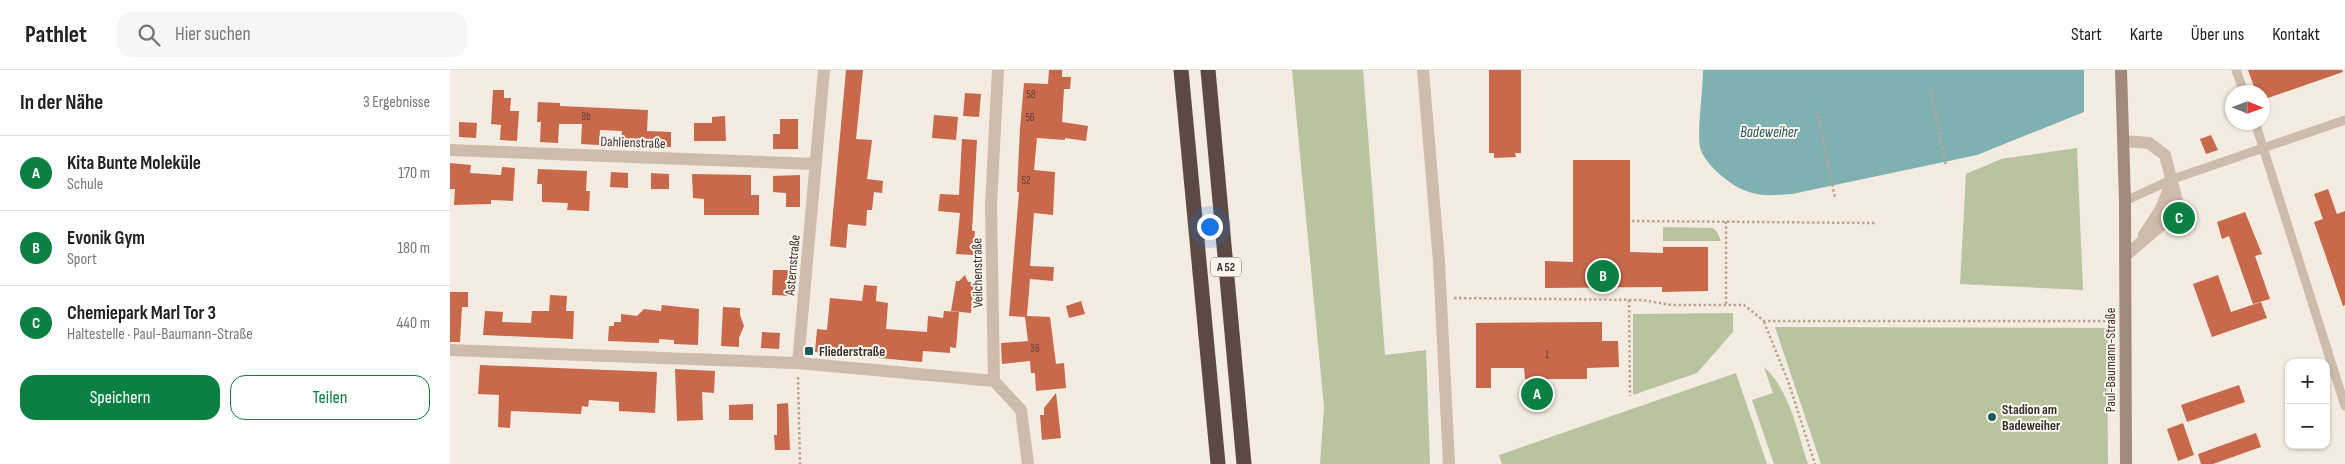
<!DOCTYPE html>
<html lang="de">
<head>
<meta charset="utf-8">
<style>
  body { margin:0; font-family:"Sofia Sans Condensed",sans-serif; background:#f6f6f6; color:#222 }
  .controls { position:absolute; right:15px; bottom:15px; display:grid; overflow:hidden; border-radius:10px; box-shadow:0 1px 4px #0004 }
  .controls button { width:45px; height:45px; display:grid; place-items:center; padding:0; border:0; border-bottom:1px solid #e0e0e0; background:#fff; color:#222; font:25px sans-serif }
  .compass { position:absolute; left:1775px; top:15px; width:45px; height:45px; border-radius:50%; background:#fff; box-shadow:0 1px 4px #0004; rotate:91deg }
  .you { position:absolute; left:759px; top:156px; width:18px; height:18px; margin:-12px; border:4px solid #fff; border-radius:50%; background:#1a73e8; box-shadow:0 0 0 8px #1a73e833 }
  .badge { display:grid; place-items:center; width:32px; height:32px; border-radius:50%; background:#0b8043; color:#fff; font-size:16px; font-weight:700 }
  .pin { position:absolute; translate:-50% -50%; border:2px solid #fff; box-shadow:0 1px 5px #0006 }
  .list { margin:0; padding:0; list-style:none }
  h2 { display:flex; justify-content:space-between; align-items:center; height:65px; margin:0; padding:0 20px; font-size:21px }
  h2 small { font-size:16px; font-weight:400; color:#767676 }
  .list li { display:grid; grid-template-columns:32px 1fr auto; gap:15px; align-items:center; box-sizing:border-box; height:75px; padding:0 20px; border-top:1px solid #e0e0e0 }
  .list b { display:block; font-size:19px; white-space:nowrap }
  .list p { margin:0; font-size:16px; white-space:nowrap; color:#767676 }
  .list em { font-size:16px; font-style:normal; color:#767676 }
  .actions { display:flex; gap:10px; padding:15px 20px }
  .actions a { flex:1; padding:11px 0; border:1px solid #0b8043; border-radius:15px; text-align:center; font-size:18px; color:#0b8043 }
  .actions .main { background:#0b8043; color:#fff }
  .icon { flex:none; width:28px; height:28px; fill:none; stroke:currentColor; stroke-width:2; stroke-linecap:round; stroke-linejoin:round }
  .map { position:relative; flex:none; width:1895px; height:394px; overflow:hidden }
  header { display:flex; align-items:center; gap:30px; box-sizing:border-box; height:70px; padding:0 25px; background:#fff; border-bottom:1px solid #e0e0e0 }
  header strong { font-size:24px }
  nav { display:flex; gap:28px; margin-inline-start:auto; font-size:18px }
  .search { width:350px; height:45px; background:#f6f6f6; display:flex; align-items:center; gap:12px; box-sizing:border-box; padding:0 18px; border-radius:15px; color:#767676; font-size:19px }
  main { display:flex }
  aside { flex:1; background:#fff }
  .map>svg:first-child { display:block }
  .green { fill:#b8c4a0 }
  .water { fill:#7fb0b2 }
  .building { fill:#c8694b }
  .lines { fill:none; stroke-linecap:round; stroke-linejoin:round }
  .path { stroke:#b9a596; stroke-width:2.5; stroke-dasharray:2.5 2.5; stroke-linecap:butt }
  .service { stroke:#cdbbac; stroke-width:9 }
  .minor { stroke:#cdbbac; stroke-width:12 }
  .secondary { stroke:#a18a7d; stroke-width:12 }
  .motorway { stroke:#5c4a42; stroke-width:15 }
  .poi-dot { fill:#1f5a5e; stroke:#fbf5ee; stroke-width:2 }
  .labels { text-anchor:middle; stroke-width:4; stroke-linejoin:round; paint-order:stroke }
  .number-label { font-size:11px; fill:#5e3e33 }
  .shield { fill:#fbf5ee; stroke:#756b66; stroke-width:1 }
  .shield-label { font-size:12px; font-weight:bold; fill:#3b302b }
  .street-label { font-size:14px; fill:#3b302b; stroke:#fbf5ee }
  .poi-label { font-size:14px; font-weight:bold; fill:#3b302b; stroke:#fbf5ee; text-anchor:start }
  .water-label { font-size:15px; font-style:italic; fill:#1f5a5e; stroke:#fbf5ee }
</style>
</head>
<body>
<header>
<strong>Pathlet</strong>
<div class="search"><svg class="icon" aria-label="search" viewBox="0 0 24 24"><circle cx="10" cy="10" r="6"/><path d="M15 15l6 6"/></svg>Hier suchen</div>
<nav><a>Start</a><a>Karte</a><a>Über uns</a><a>Kontakt</a></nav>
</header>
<main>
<aside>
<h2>In der Nähe<small>3 Ergebnisse</small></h2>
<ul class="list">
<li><span class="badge">A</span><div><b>Kita Bunte Moleküle</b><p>Schule</p></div><em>170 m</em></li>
<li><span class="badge">B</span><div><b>Evonik Gym</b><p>Sport</p></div><em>180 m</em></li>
<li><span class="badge">C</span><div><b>Chemiepark Marl Tor 3</b><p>Haltestelle · Paul-Baumann-Straße</p></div><em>440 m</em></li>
</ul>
<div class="actions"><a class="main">Speichern</a><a>Teilen</a></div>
</aside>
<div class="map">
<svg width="1895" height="394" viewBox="0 0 1895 394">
  <rect width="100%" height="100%" fill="#f4ebe1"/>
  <path class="green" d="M842 0H913L935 285 976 280 980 394H870L874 337Z
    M1627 78 1633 220 1510 214 1516 104 1551 89Z
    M1213 157 1263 158 1267 162 1271 171H1213Z
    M1283 243V262L1247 303 1183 325V244Z
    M1325 257 1657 258 1658 394H1371Z
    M1314 297C1340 320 1347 362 1358 394H1324L1302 330 1323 323Z
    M1286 303 1317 394H1052L1049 385Z"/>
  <path class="water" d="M1253 0H1634V42L1527 85 1342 124C1327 125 1311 127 1296 121 1281 116 1253 93 1250 77 1247 58 1253 22 1253 0Z"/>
  <path class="building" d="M396 0H413L406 69 422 70 417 109 433 111 432 123 424 122 422 140H417L416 156 398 154 396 178 380 176Z
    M599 0H612V7H621L620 19H614L612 52 638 56 636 71 615 68V70L587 68 584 100 605 102 604 125 603 145 584 143 580 196 604 197 603 211 580 209 577 246 600 247 606 294 614 293 616 318 586 321 585 303H581L580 291 552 294 551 273 578 271 575 247 559 246 569 122H567L570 58 574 13 598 14Z
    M1039 0H1071V83H1065L1066 87 1044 88V83H1039Z
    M1798 0H1892L1893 2 1812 30V22H1806Z
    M43 20H54V28H61L60 41H69L67 71 50 70 51 55 41 54Z
    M515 23 531 24 529 47 513 46Z
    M88 32 110 33V36L198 40 197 61 221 62V77L171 76 172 61 150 60 149 75 131 74 132 54H109L108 73 90 72 91 52H87Z
    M484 45 508 47 506 70 482 68Z
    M275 46 276 71H244V53H262V47Z
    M330 49H348V79H323V64H330Z
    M9 52 27 53 26 68 9 67Z
    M1761 65 1768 80 1756 84 1750 69Z
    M512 69 527 70 522 161H525L523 185 506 184 510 143 488 141 490 124 509 125Z
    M1123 90H1180V182L1213 183V177H1258V221L1212 222V217L1095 218V191L1123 192Z
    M0 93 21 95 20 103 51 105 52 97 65 98 63 131 41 130V134L4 135 5 119H0Z
    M88 99 137 101 136 121H140L139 141 117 140 118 133 92 132V114H87Z
    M161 102 178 103V118L160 117Z
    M201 103 219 104V119H201Z
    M242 104 301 105V125H309V145H254V129L243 128Z
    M350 105V137H336V123L323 122V106Z
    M1878 119 1887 144 1895 141V235L1893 236 1864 152 1873 149 1864 124Z
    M1795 142 1812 184 1805 186 1820 229 1803 234 1779 166 1772 169 1767 152Z
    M323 200H345L344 226 322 225Z
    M515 205 518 212H524L521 243 501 241 506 211H509Z
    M1768 205 1781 242 1811 232 1817 248 1762 267 1743 214Z
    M414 215 427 216 426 231 438 233 436 259 477 262 478 246 493 248 494 241 509 242 506 278 500 277V283L473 281 472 292 365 282 367 259 377 260 380 228 412 231Z
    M0 222H18V237H12L10 272H0Z
    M100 225 117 226 116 241H124L123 269 33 265 35 241 53 242 52 252 81 253 82 241H99Z
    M631 231 635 244 619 248 616 236Z
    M212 235 249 239 248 275 224 274V270L209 269V273L158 271 159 256H164V252H171V244L187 246 194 239 211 241Z
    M273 237 290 238V245L294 256 289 268V277L271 276Z
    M1152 252V271H1168L1169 297 1137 298V309H1075L1074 298H1041V318H1026V253Z
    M312 262 330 263 329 279 311 278Z
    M30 295 207 302 205 343 169 341V332L139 330 138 337 132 336 131 344 61 341 60 358 48 357 49 325 28 324Z
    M225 299 265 301 264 323 252 322 253 350 227 351Z
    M1789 315 1795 332 1737 352 1731 335Z
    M606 323 611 368 592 370 590 345H594V338Z
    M338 333 340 380H325L324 365H327V334Z
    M303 334V350H279V335Z
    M1733 353 1744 385 1728 391 1717 359Z
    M1806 363 1811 377 1763 394H1751L1748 384Z"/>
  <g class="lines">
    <path class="path" d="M1480 18 1496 95
      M1367 41 1385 128
      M1182 151 1426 153
      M1004 228 1192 230 1221 235H1294L1314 251H1662
      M1179 230 1180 326
      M1276 234V151
      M1314 252 1338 311 1365 394
      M348 307 350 394"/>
    <path class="service" d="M1786 0 1794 22
      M1805 52 1895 336
      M1675 131 1723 109 1895 50"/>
    <path class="minor" d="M548 0 541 135 544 311 571 340 578 394
      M973 0 989 192 999 394
      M1674 71 1699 73 1715 85 1727 131 1722 146 1675 186
      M0 80 366 94
      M1694 165 1711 139 1723 109
      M0 280 348 293 544 311
      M348 293 374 0"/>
    <path class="secondary" d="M1671 0 1675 131 1676 394"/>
    <path class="motorway" d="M731 0 768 394
      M758 0 794 394"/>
  </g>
  <g class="poi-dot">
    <rect x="354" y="276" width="10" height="10" rx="2.5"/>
    <circle cx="1542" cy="347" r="5"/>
  </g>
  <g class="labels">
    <g class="number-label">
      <text x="581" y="28">58</text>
      <text x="136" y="50">9b</text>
      <text x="580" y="51">56</text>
      <text x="576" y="114">52</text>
      <text x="585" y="282">36</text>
      <text x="1097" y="288">1</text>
    </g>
    <rect class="shield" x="761" y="187.5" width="30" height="19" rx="4"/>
    <g class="shield-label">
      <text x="776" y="201">A 52</text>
    </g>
    <g class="street-label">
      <text transform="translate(183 72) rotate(2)" y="5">Dahlienstraße</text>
      <text transform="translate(342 195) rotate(-85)" y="5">Asternstraße</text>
      <text transform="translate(527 203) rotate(-91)" y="5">Veilchenstraße</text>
      <text transform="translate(1660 290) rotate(-90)" y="5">Paul-Baumann-Straße</text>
    </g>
    <g class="poi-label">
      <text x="369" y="286">Fliederstraße</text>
      <text x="1552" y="344">Stadion am<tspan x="1552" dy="16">Badeweiher</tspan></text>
    </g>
    <g class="water-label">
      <text x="1319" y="67">Badeweiher</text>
    </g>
  </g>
</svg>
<div class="controls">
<button>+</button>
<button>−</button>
</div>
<svg class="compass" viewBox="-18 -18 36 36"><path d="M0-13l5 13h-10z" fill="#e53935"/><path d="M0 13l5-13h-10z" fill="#767676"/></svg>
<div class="you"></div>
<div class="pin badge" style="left:1087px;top:324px">A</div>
<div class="pin badge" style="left:1153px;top:206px">B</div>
<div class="pin badge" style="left:1729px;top:148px">C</div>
</div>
</main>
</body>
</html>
